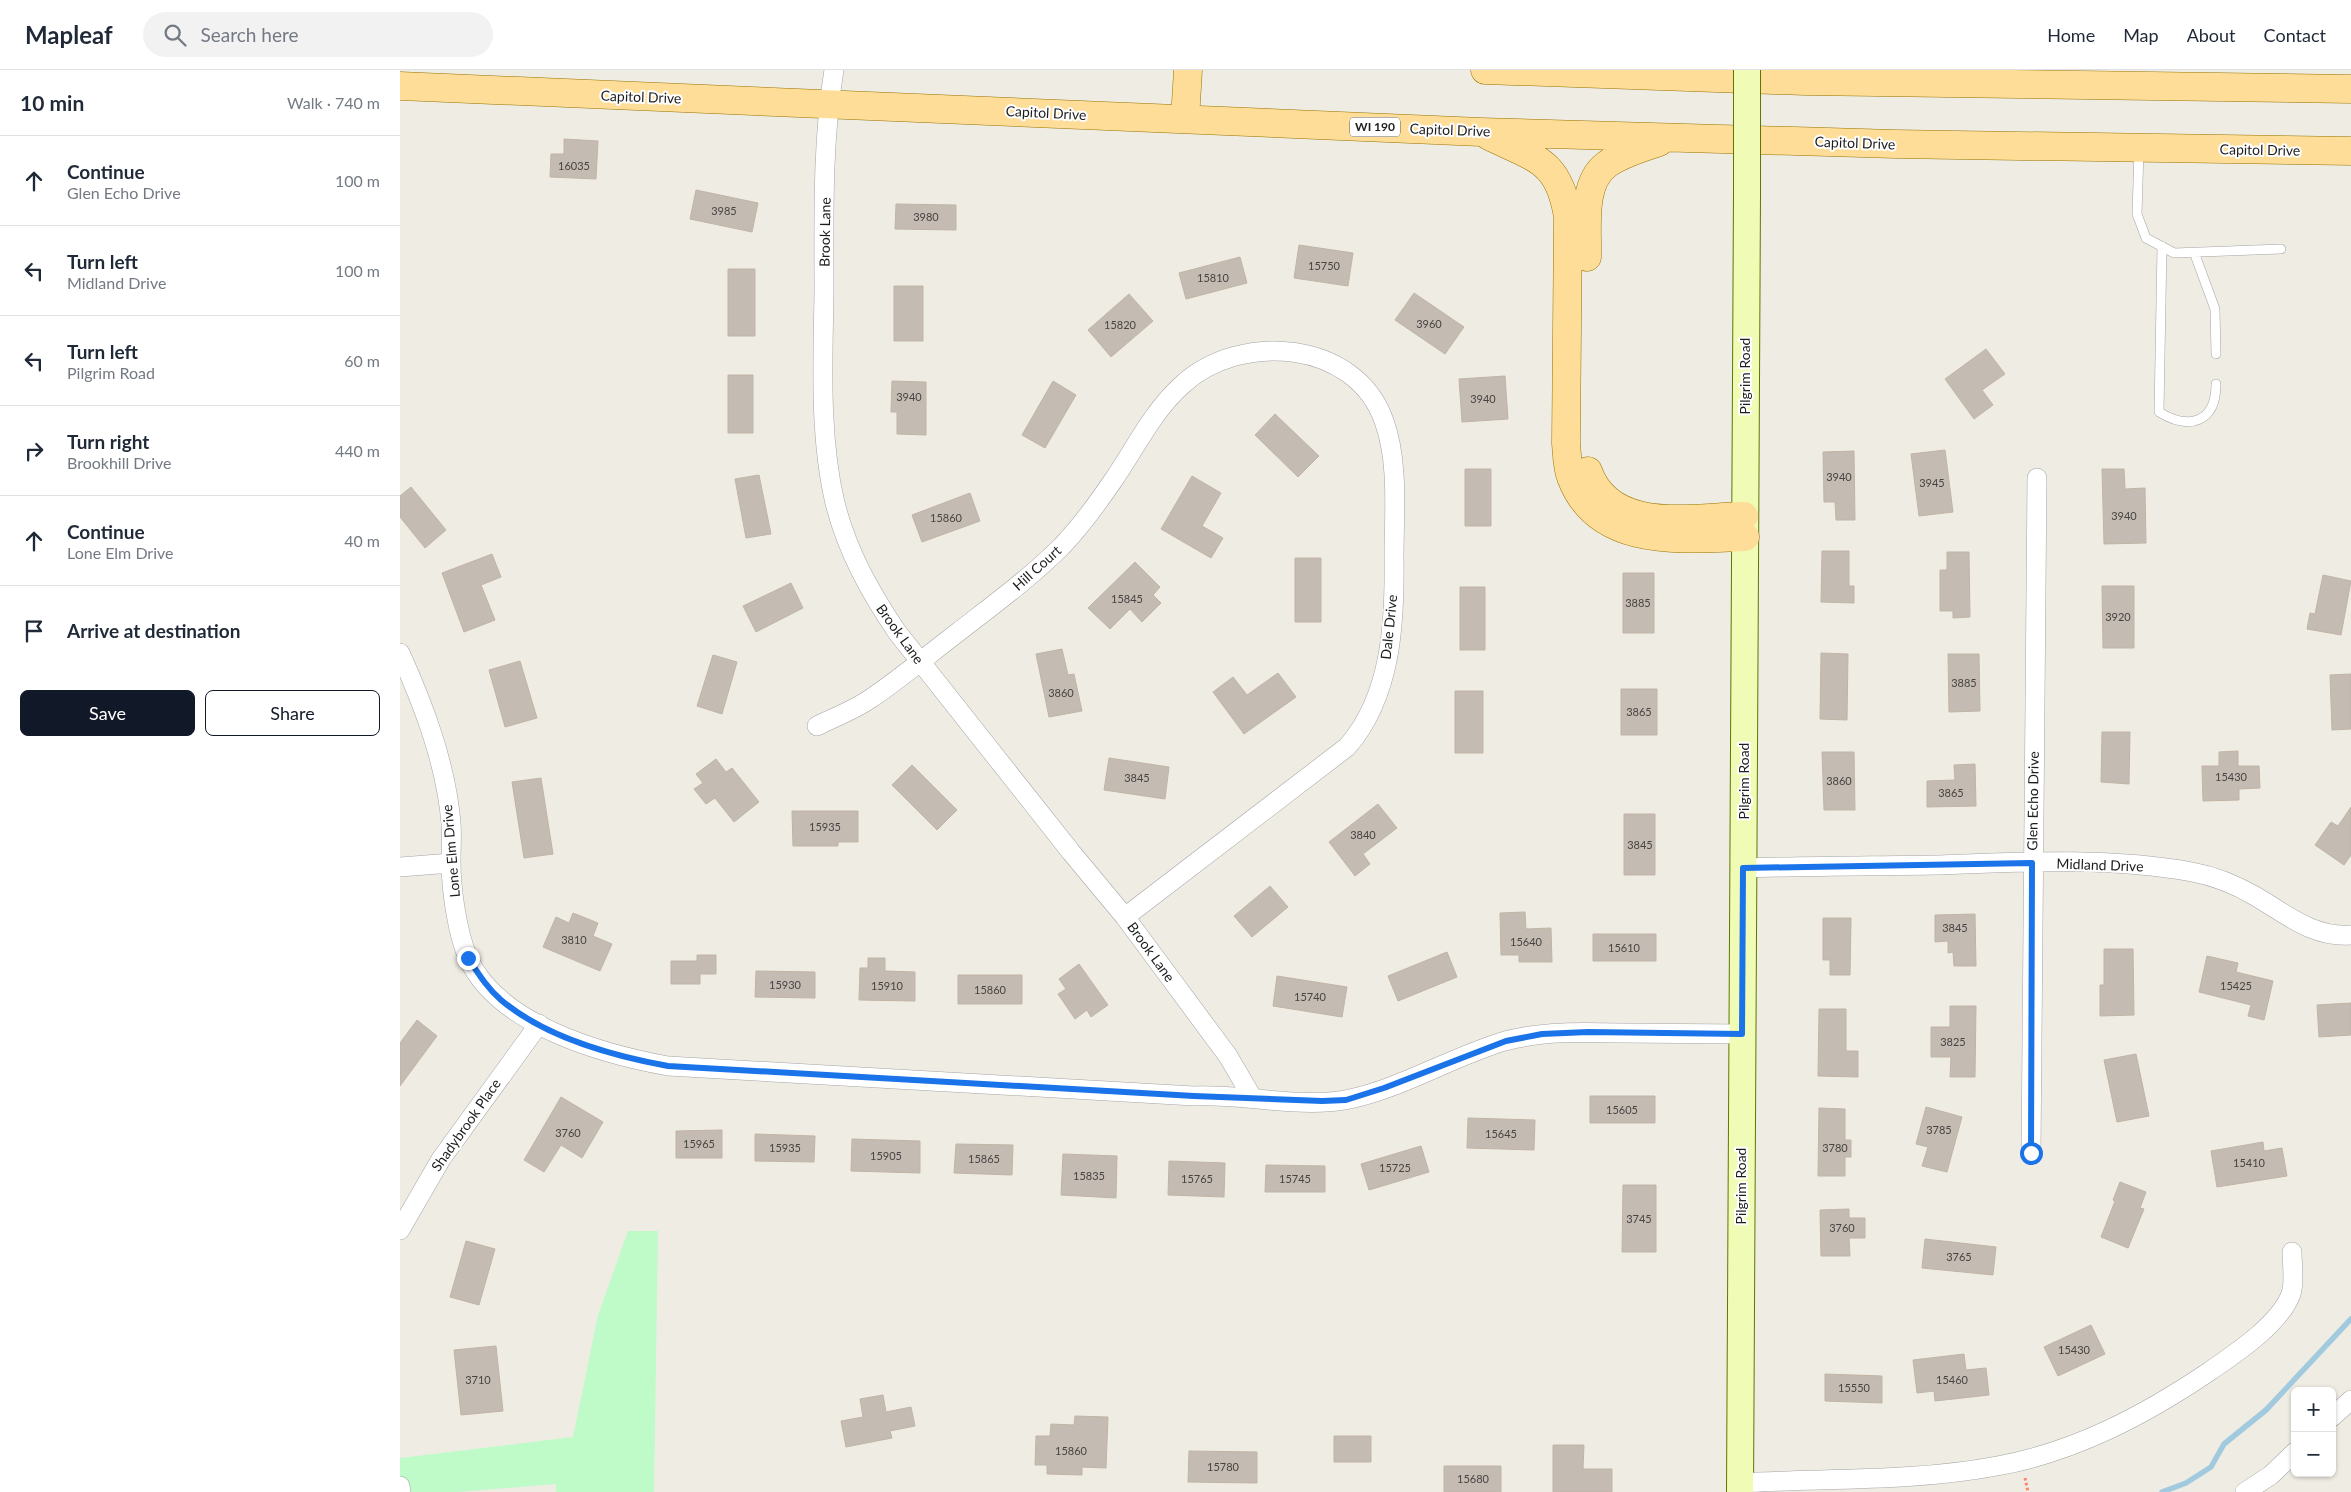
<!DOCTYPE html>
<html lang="en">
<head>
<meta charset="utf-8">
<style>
  body { margin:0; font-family:Lato,sans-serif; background:#f2f2f3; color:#1f2937 }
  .controls { position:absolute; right:15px; bottom:15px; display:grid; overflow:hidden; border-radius:8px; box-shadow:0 1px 4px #0004 }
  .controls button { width:45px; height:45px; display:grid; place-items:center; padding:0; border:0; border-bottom:1px solid #e0e1e3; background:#fff; color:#1f2937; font:25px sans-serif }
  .stop { position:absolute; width:15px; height:15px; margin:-11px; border:4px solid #1a73e8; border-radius:50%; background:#fff }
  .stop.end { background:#1a73e8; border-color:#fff; box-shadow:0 1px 5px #0008 }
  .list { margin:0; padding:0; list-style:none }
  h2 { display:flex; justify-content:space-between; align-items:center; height:65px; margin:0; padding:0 20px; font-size:21px }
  h2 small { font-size:16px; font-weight:400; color:#747a83 }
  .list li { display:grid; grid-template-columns:32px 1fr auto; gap:15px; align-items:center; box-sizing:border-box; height:90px; padding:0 20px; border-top:1px solid #e0e1e3 }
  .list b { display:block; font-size:19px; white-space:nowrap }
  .list p { margin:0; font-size:16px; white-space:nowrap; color:#747a83 }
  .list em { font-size:16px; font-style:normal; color:#747a83 }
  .actions { display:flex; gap:10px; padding:15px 20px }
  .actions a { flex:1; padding:11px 0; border:1px solid #111827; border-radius:8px; text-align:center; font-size:18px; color:#111827 }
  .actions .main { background:#111827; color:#fff }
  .icon { flex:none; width:28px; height:28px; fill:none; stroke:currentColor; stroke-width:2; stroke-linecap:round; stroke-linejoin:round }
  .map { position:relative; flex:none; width:1951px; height:1422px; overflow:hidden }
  header { display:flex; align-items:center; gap:30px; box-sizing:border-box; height:70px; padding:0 25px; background:#fff; border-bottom:1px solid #e0e1e3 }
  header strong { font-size:24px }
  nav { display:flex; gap:28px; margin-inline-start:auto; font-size:18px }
  .search { width:350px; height:45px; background:#f2f2f3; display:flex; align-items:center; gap:12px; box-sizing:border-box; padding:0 18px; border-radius:28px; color:#747a83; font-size:19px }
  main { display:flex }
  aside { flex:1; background:#fff }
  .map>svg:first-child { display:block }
  .park { fill:#befbc9 }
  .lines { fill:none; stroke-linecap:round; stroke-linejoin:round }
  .stream { stroke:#a2cade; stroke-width:5.5 }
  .building { fill:#c4bbb2; stroke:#c1b4a5 }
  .lane-casing { stroke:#a4a4a4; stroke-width:10 }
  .street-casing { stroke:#a4a4a4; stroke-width:20 }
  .secondary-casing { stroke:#5f7701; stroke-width:28 }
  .primary-casing { stroke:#977400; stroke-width:29 }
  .path { stroke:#fe8465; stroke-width:3; stroke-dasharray:2.5 2.5; stroke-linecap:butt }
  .lane { stroke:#fff; stroke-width:9 }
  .street { stroke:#fff; stroke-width:19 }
  .secondary { stroke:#f0fbb5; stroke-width:26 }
  .primary { stroke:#fedd98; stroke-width:28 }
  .secondary-bridge-casing { stroke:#5f7701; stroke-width:28; stroke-linecap:butt }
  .secondary-bridge { stroke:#f0fbb5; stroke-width:26 }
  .route { stroke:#1a73e8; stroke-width:6 }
  .labels { text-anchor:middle; stroke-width:4; stroke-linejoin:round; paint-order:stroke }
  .number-label { font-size:11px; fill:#474442 }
  .shield { fill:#fff; stroke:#616161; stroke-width:1 }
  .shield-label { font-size:12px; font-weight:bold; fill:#1d1d1d }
  .street-label { font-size:14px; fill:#1d1d1d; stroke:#fff }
</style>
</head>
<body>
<header>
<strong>Mapleaf</strong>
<div class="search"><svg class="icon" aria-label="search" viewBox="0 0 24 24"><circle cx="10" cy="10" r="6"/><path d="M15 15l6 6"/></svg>Search here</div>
<nav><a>Home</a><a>Map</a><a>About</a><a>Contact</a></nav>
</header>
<main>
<aside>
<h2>10 min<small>Walk · 740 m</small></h2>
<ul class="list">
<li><svg class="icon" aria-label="ahead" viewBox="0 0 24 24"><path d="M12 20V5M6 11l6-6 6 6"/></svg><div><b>Continue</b><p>Glen Echo Drive</p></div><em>100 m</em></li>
<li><svg class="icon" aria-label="left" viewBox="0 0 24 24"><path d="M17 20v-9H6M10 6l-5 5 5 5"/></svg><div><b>Turn left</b><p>Midland Drive</p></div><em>100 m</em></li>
<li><svg class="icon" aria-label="left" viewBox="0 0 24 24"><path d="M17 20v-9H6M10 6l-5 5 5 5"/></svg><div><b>Turn left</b><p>Pilgrim Road</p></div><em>60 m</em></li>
<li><svg class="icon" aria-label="right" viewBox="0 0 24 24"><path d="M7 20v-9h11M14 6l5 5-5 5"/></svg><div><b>Turn right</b><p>Brookhill Drive</p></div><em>440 m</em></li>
<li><svg class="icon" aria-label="ahead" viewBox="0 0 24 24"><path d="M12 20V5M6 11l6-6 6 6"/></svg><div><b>Continue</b><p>Lone Elm Drive</p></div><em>40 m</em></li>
<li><svg class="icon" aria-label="arrive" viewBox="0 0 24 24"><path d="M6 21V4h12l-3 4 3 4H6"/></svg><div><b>Arrive at destination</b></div></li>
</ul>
<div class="actions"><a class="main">Save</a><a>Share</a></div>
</aside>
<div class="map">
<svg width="1951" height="1422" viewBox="0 0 1951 1422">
  <rect width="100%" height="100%" fill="#efece3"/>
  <path class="park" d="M228 1161H258L254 1422H156V1414L58 1422H0V1388L173 1367 198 1245Z"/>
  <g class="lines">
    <path class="stream" d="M1762 1422 1786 1413 1811 1397 1824 1374 1866 1340 1951 1249"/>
  </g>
  <path class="building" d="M164 69 198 71 196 109 150 107 151 84H164Z
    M296 120 358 133 352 162 290 149Z
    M496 134 556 135V160L495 159Z
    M899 175 953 183 948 216 894 208Z
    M840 187 847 213 786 229 779 203Z
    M328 199H355V266H328Z
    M494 216H523V271H494Z
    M1014 223 1064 257 1045 284 995 250Z
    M729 224 753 251 711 287 688 260Z
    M1586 279 1605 304 1582 320 1593 335 1574 349 1545 309Z
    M328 305H353V363H328Z
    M1105 306 1108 349 1062 352 1059 309Z
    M492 311 526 312V365L497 364V342H491Z
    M653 311 676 325 645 378 622 365Z
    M875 344 919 386 898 407 855 365Z
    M1545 380 1553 442 1519 446 1511 384Z
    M1454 381 1455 450H1436L1435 432H1424L1423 382Z
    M1065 399H1091V456H1065Z
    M1702 399H1724L1725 419 1745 418 1746 473 1704 474Z
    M359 405 371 464 346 468 335 409Z
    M792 406 821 423 802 456 823 468 811 488 761 459Z
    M11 417 46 460 25 478 0 447V426Z
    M570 423 580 451 522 472 512 445Z
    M1422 481H1449V516H1454V533L1421 532Z
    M1547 482H1569L1570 547 1553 548V541H1540V500H1547Z
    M92 484 101 507 81 515 95 550 64 562 42 503Z
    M895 488H921V552H895Z
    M735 492 760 517 753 525 761 533 742 552 730 539 710 559 688 538Z
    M1223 503H1254V563H1223Z
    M1923 505 1951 511 1941 565 1907 559 1910 543 1915 544Z
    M391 513 403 538 356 562 343 536Z
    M1702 516H1734V578H1703Z
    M1060 517H1085V580H1060Z
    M662 579 668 605 674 604 682 641 649 647 636 584Z
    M1421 583 1448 584 1447 650 1420 649Z
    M1548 584H1579L1580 641 1549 642Z
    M313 585 337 592 322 644 297 636Z
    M120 591 137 648 105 657 89 600Z
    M878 603 896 627 844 664 813 622 833 607 847 625Z
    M1951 604V659L1932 660 1930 605Z
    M1221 619H1257V665H1221Z
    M1055 621H1083V683H1055Z
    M1702 662H1730L1729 714 1701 712Z
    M1838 681V696H1859L1860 718 1839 719V730L1803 731 1802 696H1819V682Z
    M1422 682H1454L1455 740H1424Z
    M709 688 769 697 765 729 704 720Z
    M316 689 326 702 332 698 359 732 334 752 315 728 306 734 294 719 303 713 296 704Z
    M1575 694 1576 736 1527 737V711L1555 710 1554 695Z
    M512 695 557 740 537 760 492 715Z
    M141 708 153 784 124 788 112 712Z
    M978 734 997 758 963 784 970 794 955 806 929 772Z
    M1951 737V785L1944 795 1915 775 1931 752 1938 756Z
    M392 741H458V772H438V776H393Z
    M1224 744H1255V805H1224Z
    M870 816 888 837 852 867 834 846Z
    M1125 842 1126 859 1151 858 1152 892H1119V885H1101L1100 843Z
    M173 843 198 853 193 866 212 874 200 901 143 877 156 847 169 853Z
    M1575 844 1576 896H1554L1553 882 1548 883V871L1535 872V845Z
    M1423 848H1451L1450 905H1430V890H1423Z
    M1193 864H1256V891H1193Z
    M1704 879H1733L1734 945 1700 946V915H1704Z
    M1047 882 1057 907 998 931 988 906Z
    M297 885H316V904H300V914H271V891H297Z
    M1807 886 1838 893 1836 902 1873 911 1864 950 1848 946 1851 935 1799 922Z
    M468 888H485V901L515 902V931L459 930 460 898H468Z
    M679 894 708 935 691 947 687 940 675 949 658 924 666 919 659 909Z
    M356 901 415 902V928L355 927Z
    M558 905H622V934H558Z
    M877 906 947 917 942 947 873 936Z
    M1951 933V965L1919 967 1917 935Z
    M1550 936H1576L1575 1007H1550L1551 987H1531V957H1550Z
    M1419 939H1446V981H1458V1007L1418 1006Z
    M17 950 37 966 0 1016V973Z
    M1736 984 1749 1046 1717 1052 1704 990Z
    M1190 1026H1255V1053H1190Z
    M161 1027 203 1052 182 1088 161 1075 144 1102 124 1090Z
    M1526 1037 1562 1047 1547 1102 1522 1096 1528 1077 1516 1074Z
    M1419 1038 1445 1039V1070H1451V1087H1445V1106H1418Z
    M1068 1048 1135 1050 1134 1080 1067 1078Z
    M322 1060V1088H276V1061Z
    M355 1064 415 1066 414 1092 355 1091Z
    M452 1069 520 1071V1103L451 1101Z
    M1863 1072 1864 1081 1882 1078 1887 1106 1817 1117 1811 1081Z
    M556 1074 613 1075 612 1105 554 1103Z
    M1021 1076 1029 1102 969 1120 961 1094Z
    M663 1084 717 1086 716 1128 661 1125Z
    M769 1091 825 1093 824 1127 768 1125Z
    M866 1095 925 1096V1122H865Z
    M1720 1112 1746 1122 1740 1138 1744 1139 1728 1178 1701 1167 1715 1131 1713 1130Z
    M1223 1115H1256V1182H1222Z
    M1449 1139V1148H1465V1168H1449L1450 1186H1421L1420 1140Z
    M1525 1169 1596 1177 1593 1205 1522 1198Z
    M66 1171 95 1179 79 1235 50 1227Z
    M1691 1255 1705 1284 1658 1306 1644 1277Z
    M96 1276 103 1341 61 1345 54 1280Z
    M1564 1284 1566 1300 1586 1298 1589 1325 1535 1331 1534 1321 1517 1323 1513 1290Z
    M1425 1304 1482 1306V1333L1425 1331Z
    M483 1325 486 1342 511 1337 515 1356 490 1361 492 1368 446 1377 441 1351 463 1347 460 1329Z
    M675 1346 708 1347 706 1398 682 1397V1405L647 1404V1395H635L636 1366H650L651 1354 674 1355Z
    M934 1366H971V1392H934Z
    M1153 1375H1184L1183 1399H1212V1422H1153Z
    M789 1381 857 1382V1413L788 1412Z
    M1044 1396H1101V1422H1044Z"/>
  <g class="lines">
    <g class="lane-casing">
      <path id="lane" d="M1739 81 1737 144 1746 168 1774 183 1881 179
        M1762 176 1759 342C1790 361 1816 352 1816 314
        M1794 182 1815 239 1816 284"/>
    </g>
    <g class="street-casing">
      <path id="street" d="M434 0C422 73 424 149 424 222 423 292 419 365 435 433 447 481 470 522 497 562L671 782 725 847 828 986 852 1027
        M0 583C24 636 46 694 51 753 52 765 51 778 51 791 51 819 57 862 68 888 98 955 202 984 268 996L794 1026C843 1024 898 1038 945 1030 1001 1019 1051 987 1105 971 1142 961 1183 962 1221 963 1262 963 1302 964 1342 964
        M417 656C435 647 454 640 470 629 500 609 528 585 557 563 593 535 630 508 662 476 680 457 697 434 712 412 735 379 752 342 782 315 840 261 956 270 984 351 999 392 994 443 994 486 995 551 992 626 947 677L725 847
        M0 797 51 793
        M1343 798C1407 796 1471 796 1536 795 1620 792 1708 787 1792 802 1814 806 1836 815 1855 826 1886 844 1913 868 1951 865
        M1631 1083 1637 408
        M0 1160 41 1089 139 954
        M1932 1347 1951 1330
        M1340 1413C1425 1408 1512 1412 1597 1396 1675 1382 1745 1345 1810 1301 1836 1283 1880 1254 1891 1224 1895 1212 1892 1195 1892 1182
        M0 1416 1 1422
        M1845 1422 1871 1405 1895 1382"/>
    </g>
    <g class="secondary-casing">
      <path id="secondary" d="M1340 1422 1347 125"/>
    </g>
    <g class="primary-casing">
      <path id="primary" d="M1085 0 1405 11 1951 19
        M0 16 1081 62 1495 74 1951 81
        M785 49 788 0
        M1089 66C1136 89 1159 90 1168 147L1166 373C1167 384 1167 397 1171 407 1198 479 1282 469 1345 467
        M1187 187C1188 159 1181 114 1206 95 1220 84 1242 78 1259 72
        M1188 401C1210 465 1293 447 1344 446"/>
    </g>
    <path class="path" d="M1625 1408 1628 1422"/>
    <use href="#lane" class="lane"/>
    <use href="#street" class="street"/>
    <use href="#secondary" class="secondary"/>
    <use href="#primary" class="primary"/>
    <g class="secondary-bridge-casing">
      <path id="secondary-bridge" d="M1347 125V0"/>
    </g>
    <use href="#secondary-bridge" class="secondary-bridge"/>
  </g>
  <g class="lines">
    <path class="route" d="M68 888C78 903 87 918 101 930 145 967 213 986 268 996L794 1026 922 1031 946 1030 984 1018 1106 971 1142 964 1188 962 1342 964 1343 798 1632 793 1631 1083"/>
  </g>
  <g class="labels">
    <g class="number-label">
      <text x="174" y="100">16035</text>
      <text x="324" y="145">3985</text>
      <text x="526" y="151">3980</text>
      <text x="924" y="200">15750</text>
      <text x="813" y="212">15810</text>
      <text x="1029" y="258">3960</text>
      <text x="720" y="259">15820</text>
      <text x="509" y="331">3940</text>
      <text x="1083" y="333">3940</text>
      <text x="1439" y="411">3940</text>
      <text x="1532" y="417">3945</text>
      <text x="1724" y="450">3940</text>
      <text x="546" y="452">15860</text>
      <text x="727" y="533">15845</text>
      <text x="1238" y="537">3885</text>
      <text x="1718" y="551">3920</text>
      <text x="1564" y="617">3885</text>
      <text x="661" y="627">3860</text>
      <text x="1239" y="646">3865</text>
      <text x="1831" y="711">15430</text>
      <text x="737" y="712">3845</text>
      <text x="1439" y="715">3860</text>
      <text x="1551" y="727">3865</text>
      <text x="425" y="761">15935</text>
      <text x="963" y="769">3840</text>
      <text x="1240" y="779">3845</text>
      <text x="1555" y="862">3845</text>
      <text x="174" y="874">3810</text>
      <text x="1126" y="876">15640</text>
      <text x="1224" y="882">15610</text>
      <text x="385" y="919">15930</text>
      <text x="487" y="920">15910</text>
      <text x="1836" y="920">15425</text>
      <text x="590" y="924">15860</text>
      <text x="910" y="931">15740</text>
      <text x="1553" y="976">3825</text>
      <text x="1222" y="1044">15605</text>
      <text x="1539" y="1064">3785</text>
      <text x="168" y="1067">3760</text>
      <text x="1101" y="1068">15645</text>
      <text x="299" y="1078">15965</text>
      <text x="385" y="1082">15935</text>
      <text x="1435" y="1082">3780</text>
      <text x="486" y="1090">15905</text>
      <text x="584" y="1093">15865</text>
      <text x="1849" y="1097">15410</text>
      <text x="995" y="1102">15725</text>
      <text x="689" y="1110">15835</text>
      <text x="797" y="1113">15765</text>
      <text x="895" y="1113">15745</text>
      <text x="1239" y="1153">3745</text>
      <text x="1442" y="1162">3760</text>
      <text x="1559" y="1191">3765</text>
      <text x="1674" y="1284">15430</text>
      <text x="78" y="1314">3710</text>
      <text x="1552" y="1314">15460</text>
      <text x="1454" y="1322">15550</text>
      <text x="671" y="1385">15860</text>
      <text x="823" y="1401">15780</text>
      <text x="1073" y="1413">15680</text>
    </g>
    <rect class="shield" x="950" y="47.5" width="50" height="19" rx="4"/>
    <g class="shield-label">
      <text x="975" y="61">WI 190</text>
    </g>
    <g class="street-label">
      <text transform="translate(241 27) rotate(2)" y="5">Capitol Drive</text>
      <text transform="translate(646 43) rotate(3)" y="5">Capitol Drive</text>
      <text transform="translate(1050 60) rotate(2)" y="5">Capitol Drive</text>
      <text transform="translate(1455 73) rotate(2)" y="5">Capitol Drive</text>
      <text transform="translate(1860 80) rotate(1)" y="5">Capitol Drive</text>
      <text transform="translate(425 162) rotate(-89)" y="5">Brook Lane</text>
      <text transform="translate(1345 306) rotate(-90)" y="5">Pilgrim Road</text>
      <text transform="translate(637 498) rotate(-42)" y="5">Hill Court</text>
      <text transform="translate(989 557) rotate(-84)" y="5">Dale Drive</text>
      <text transform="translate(500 564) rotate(54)" y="5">Brook Lane</text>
      <text transform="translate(1344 711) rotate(-90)" y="5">Pilgrim Road</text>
      <text transform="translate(1633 731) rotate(-89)" y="5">Glen Echo Drive</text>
      <text transform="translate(51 781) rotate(-95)" y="5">Lone Elm Drive</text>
      <text transform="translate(1700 795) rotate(2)" y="5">Midland Drive</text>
      <text transform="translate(751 882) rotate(54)" y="5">Brook Lane</text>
      <text transform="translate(66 1055) rotate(-55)" y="5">Shadybrook Place</text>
      <text transform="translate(1341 1116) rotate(-90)" y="5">Pilgrim Road</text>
    </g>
  </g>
</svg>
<div class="controls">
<button>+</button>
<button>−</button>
</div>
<div class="stop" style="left:1631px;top:1083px"></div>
<div class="stop end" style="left:68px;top:888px"></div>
</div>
</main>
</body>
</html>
